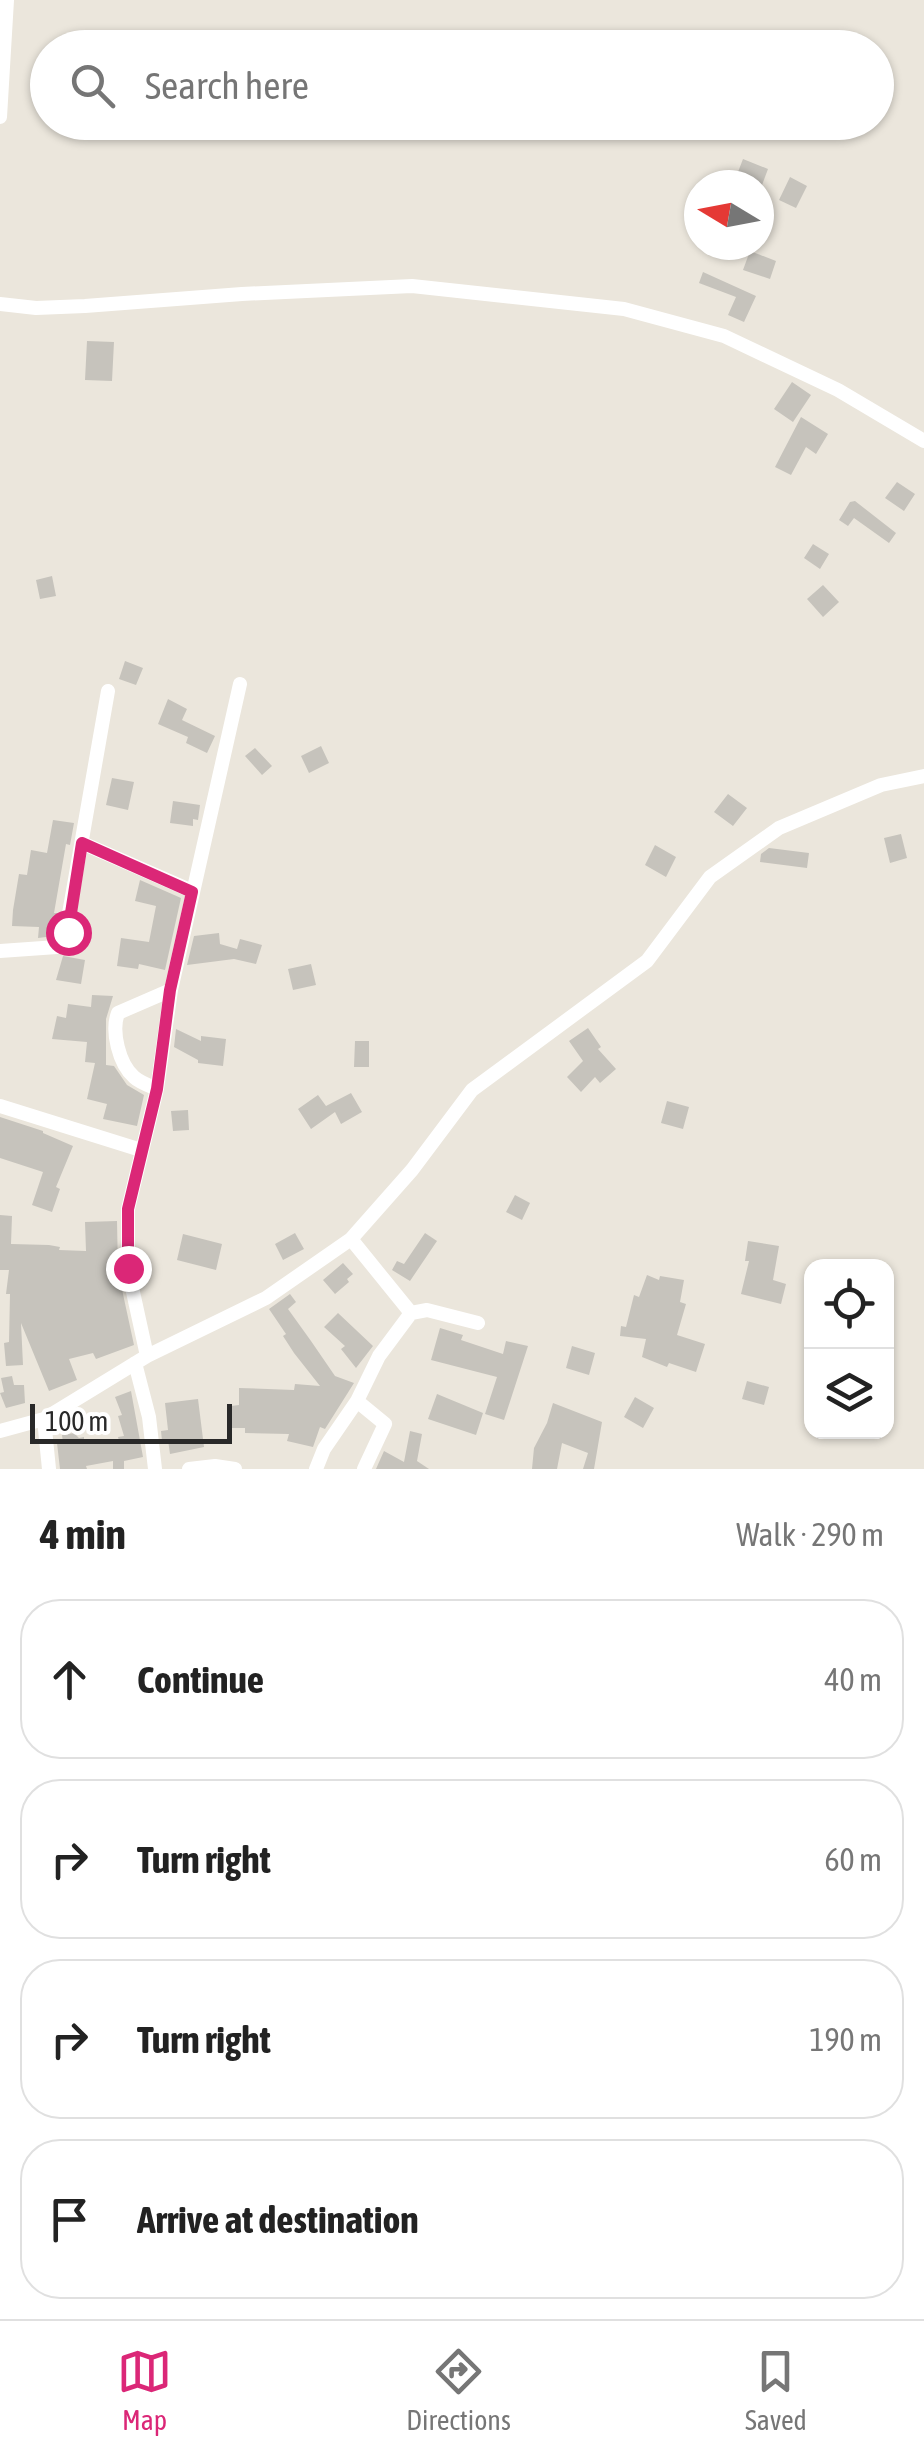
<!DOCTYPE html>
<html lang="en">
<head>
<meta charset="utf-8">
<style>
  body { margin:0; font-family:"Asap Condensed",sans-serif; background:#f2f2f2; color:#222 }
  .controls { position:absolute; right:30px; bottom:30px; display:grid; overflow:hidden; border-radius:20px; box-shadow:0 2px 8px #0004 }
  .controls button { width:90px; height:90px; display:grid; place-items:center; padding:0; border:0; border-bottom:2px solid #e0e0e0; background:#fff; color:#222; font:50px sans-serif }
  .compass { position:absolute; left:684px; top:170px; width:90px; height:90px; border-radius:50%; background:#fff; box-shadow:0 2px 8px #0004; rotate:280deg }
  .scale { position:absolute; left:30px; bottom:25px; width:202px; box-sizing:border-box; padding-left:10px; border:5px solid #292929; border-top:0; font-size:28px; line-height:35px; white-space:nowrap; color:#292929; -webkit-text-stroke:8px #fff; paint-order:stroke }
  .stop { position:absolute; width:30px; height:30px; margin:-22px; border:8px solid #db2777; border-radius:50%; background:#fff }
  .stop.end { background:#db2777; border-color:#fff; box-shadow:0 2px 10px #0008 }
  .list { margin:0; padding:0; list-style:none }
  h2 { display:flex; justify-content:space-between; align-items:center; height:130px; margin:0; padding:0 40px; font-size:42px }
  h2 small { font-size:32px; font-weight:400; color:#767676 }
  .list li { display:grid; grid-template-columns:65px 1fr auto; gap:30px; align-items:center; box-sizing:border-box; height:160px; margin:0 20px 20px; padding:0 20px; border:2px solid #e0e0e0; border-radius:40px }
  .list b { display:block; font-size:38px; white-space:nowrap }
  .list em { font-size:32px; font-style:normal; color:#767676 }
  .icon { flex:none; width:55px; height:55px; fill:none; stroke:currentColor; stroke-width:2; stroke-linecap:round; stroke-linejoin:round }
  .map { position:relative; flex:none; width:924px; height:1469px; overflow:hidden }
  .search { position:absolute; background:#fff; box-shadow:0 2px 8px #0004; left:30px; right:30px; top:30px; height:110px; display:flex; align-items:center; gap:25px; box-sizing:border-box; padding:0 35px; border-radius:55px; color:#767676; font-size:38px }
  .sheet { height:850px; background:#fff }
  nav { display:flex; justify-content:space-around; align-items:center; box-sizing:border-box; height:140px; border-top:2px solid #e0e0e0; background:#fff; font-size:28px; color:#767676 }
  nav a { display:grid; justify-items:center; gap:5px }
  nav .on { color:#db2777 }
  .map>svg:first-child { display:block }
  .building { fill:#c6c3bc }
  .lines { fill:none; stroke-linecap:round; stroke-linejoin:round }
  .minor { stroke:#fff; stroke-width:14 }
  .route { stroke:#db2777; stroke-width:12 }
</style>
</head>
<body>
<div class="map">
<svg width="924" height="1469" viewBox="0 0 924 1469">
  <rect width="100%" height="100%" fill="#ebe6dc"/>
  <path class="building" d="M743 159 768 169 762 185H733Z
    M790 177 807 186 796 208 779 200Z
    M750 251 776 261 770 279 743 270Z
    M703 272 756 296 744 322 728 315 736 297 699 283Z
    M87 341 114 342 112 381 85 380Z
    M792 382 811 395 793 422 774 409Z
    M801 417 828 434 816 454 806 447 791 475 775 467Z
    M897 482 915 494 904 511 885 498Z
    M855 501 896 533 889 543 854 518 848 526 839 520 850 502Z
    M813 544 829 554 820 569 804 558Z
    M52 576 56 596 40 599 36 580Z
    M823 585 839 602 823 617 807 599Z
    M125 661 143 668 136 685 119 679Z
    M168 699 187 709 182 720 215 736 207 753 186 743 188 737 158 724Z
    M321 746 329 763 309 773 301 756Z
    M255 748 272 766 262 775 245 756Z
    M112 778 134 782 128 810 106 805Z
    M728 794 747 808 733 826 714 812Z
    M173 801 200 805 198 820 193 819V826L170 823Z
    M53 820 74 823 70 845 66 844 54 913H58L54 936 38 938 39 927 12 926 13 910 19 874 27 875 31 850 47 853Z
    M901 834 907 858 890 863 884 838Z
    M655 845 676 857 666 877 645 865Z
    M769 848 809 853 807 868 760 862 761 854Z
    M140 880 181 898 165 970 139 964 138 969 117 966 121 938 149 942 156 906 135 901Z
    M219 933 220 944 237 949 240 939 262 945 256 964 234 959 187 965 194 936Z
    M63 956 85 960 81 984 56 980Z
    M311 964 316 985 293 990 288 969Z
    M92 995 113 996 106 1019V1065L114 1066 127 1085 144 1095 137 1126 103 1119 107 1104 87 1099 95 1063 85 1062 87 1042 52 1039 57 1016 66 1018 68 1004 91 1007Z
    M588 1028 601 1047 598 1049 616 1069 600 1083 595 1077 581 1092 567 1077 583 1061 569 1041Z
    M176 1029 201 1041V1036L226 1039 223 1066 198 1063V1060L174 1047Z
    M355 1041H369V1067H354Z
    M351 1093 362 1112 341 1124 335 1112 311 1129 298 1109 318 1095 326 1106Z
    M667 1101 689 1107 683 1129 661 1123Z
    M188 1110 189 1130 173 1131 171 1111Z
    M0 1117 43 1131V1133L73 1146 56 1187 60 1189 52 1212 32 1205 43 1172 0 1158Z
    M515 1195 530 1203 522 1220 506 1212Z
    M0 1215 12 1216 11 1244 49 1245 60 1247 59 1250 86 1251 85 1222 117 1221 118 1271 134 1345 96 1359 93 1353 69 1359 77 1380 49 1391 21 1323 23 1365 6 1366 4 1343 9 1342 10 1294H6L9 1270H0Z
    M295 1233 304 1249 283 1260 275 1244Z
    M425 1233 437 1241 410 1281 392 1270 397 1261 404 1264Z
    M183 1234 222 1244 216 1270 177 1260Z
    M748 1241 779 1246 773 1280 786 1284 781 1304 741 1294 749 1261H745Z
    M343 1263 353 1274 347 1279 349 1282 335 1294 323 1280Z
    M647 1275 659 1280 660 1276 684 1280 680 1302 686 1304 677 1335 705 1344 696 1372 669 1363 667 1367 642 1357 646 1339 620 1336 621 1326 626 1327 634 1295 639 1297Z
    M290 1294 296 1302 288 1309 311 1341 335 1376 354 1383 325 1429 320 1427 313 1447 287 1441 289 1434 245 1433V1428H231V1406L239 1405V1388L294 1390 295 1384 320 1386 294 1353 283 1336 286 1334 269 1309Z
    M338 1313 373 1346 356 1368 341 1349 345 1346 324 1327Z
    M440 1328 463 1335 461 1340 503 1354 506 1341 528 1346 504 1420 485 1414 497 1377 431 1360Z
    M572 1346 595 1353 589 1375 566 1368Z
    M12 1376 14 1385H24L25 1403 6 1408 0 1393 4 1392 1 1378Z
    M747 1381 769 1387 764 1405 742 1399Z
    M131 1391 143 1457 124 1461V1469H113V1461L86 1466 87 1469H60L57 1443H63L62 1435 74 1433 79 1438 84 1437V1442L103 1439V1444L119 1441 118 1437 124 1436 118 1416 122 1415 115 1397Z
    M437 1394 483 1413 476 1435 428 1419Z
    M635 1397 654 1408 643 1428 624 1417Z
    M198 1399 204 1447 170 1454 168 1440 162 1441 161 1431 168 1430 165 1403Z
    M553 1403 602 1422 594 1469H583L588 1453 562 1443 557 1469H532L534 1448 547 1423Z
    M410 1431 422 1434 417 1461 429 1469H376L384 1451 404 1462Z"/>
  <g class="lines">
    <path class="minor" d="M0 117 7 0
      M0 304 36 308 85 306 242 294 412 286 624 309 724 336 838 390 924 441
      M82 843 192 891
      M0 951 57 947 64 942 108 691
      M157 1089C150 1086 139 1082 134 1077 119 1064 111 1031 118 1013L171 990
      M0 1106 141 1150
      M351 1239 411 1313
      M147 1356 128 1269V1209L157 1089 171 990 240 684
      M135 1363 149 1417 155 1469
      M357 1401 385 1424 364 1469
      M44 1419 49 1469
      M0 1431 44 1419 147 1356 266 1298 351 1239 412 1170 472 1090 647 961 710 877 779 828 881 785 924 776
      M189 1469 215 1466 235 1469
      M316 1469 324 1449 357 1401 379 1356 411 1313 427 1310 478 1323"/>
  </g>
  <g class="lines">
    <path class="route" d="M68 932 82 843 192 892 170 990 157 1089 128 1209V1268"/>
  </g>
</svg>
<div class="controls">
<button><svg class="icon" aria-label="locate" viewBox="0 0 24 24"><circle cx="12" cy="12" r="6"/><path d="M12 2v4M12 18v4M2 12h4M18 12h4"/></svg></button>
<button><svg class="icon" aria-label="layers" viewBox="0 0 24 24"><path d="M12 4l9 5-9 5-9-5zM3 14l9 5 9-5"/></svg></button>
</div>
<svg class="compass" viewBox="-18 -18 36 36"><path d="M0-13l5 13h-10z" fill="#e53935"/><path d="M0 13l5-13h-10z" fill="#767676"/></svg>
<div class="scale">100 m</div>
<div class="stop" style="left:68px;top:932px"></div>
<div class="stop end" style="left:128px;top:1268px"></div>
<div class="search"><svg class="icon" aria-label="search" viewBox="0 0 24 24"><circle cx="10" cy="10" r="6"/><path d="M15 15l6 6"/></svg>Search here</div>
</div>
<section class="sheet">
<h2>4 min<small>Walk · 290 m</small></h2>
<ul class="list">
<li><svg class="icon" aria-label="ahead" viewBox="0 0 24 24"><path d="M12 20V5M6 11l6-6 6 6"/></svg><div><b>Continue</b></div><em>40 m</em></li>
<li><svg class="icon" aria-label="right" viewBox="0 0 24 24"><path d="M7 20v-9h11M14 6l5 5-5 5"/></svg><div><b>Turn right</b></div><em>60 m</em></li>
<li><svg class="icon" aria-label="right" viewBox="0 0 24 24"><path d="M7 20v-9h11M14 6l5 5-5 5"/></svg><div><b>Turn right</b></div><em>190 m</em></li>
<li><svg class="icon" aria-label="arrive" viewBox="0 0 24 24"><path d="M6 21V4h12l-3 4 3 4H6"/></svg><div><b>Arrive at destination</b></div></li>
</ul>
</section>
<nav>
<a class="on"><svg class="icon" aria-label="map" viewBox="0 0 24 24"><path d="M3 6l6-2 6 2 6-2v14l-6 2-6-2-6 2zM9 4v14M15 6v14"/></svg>Map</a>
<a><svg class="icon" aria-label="directions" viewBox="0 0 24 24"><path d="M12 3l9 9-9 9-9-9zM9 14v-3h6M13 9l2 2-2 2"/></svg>Directions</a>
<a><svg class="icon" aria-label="saved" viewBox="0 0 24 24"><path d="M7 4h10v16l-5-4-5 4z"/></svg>Saved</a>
</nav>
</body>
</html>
